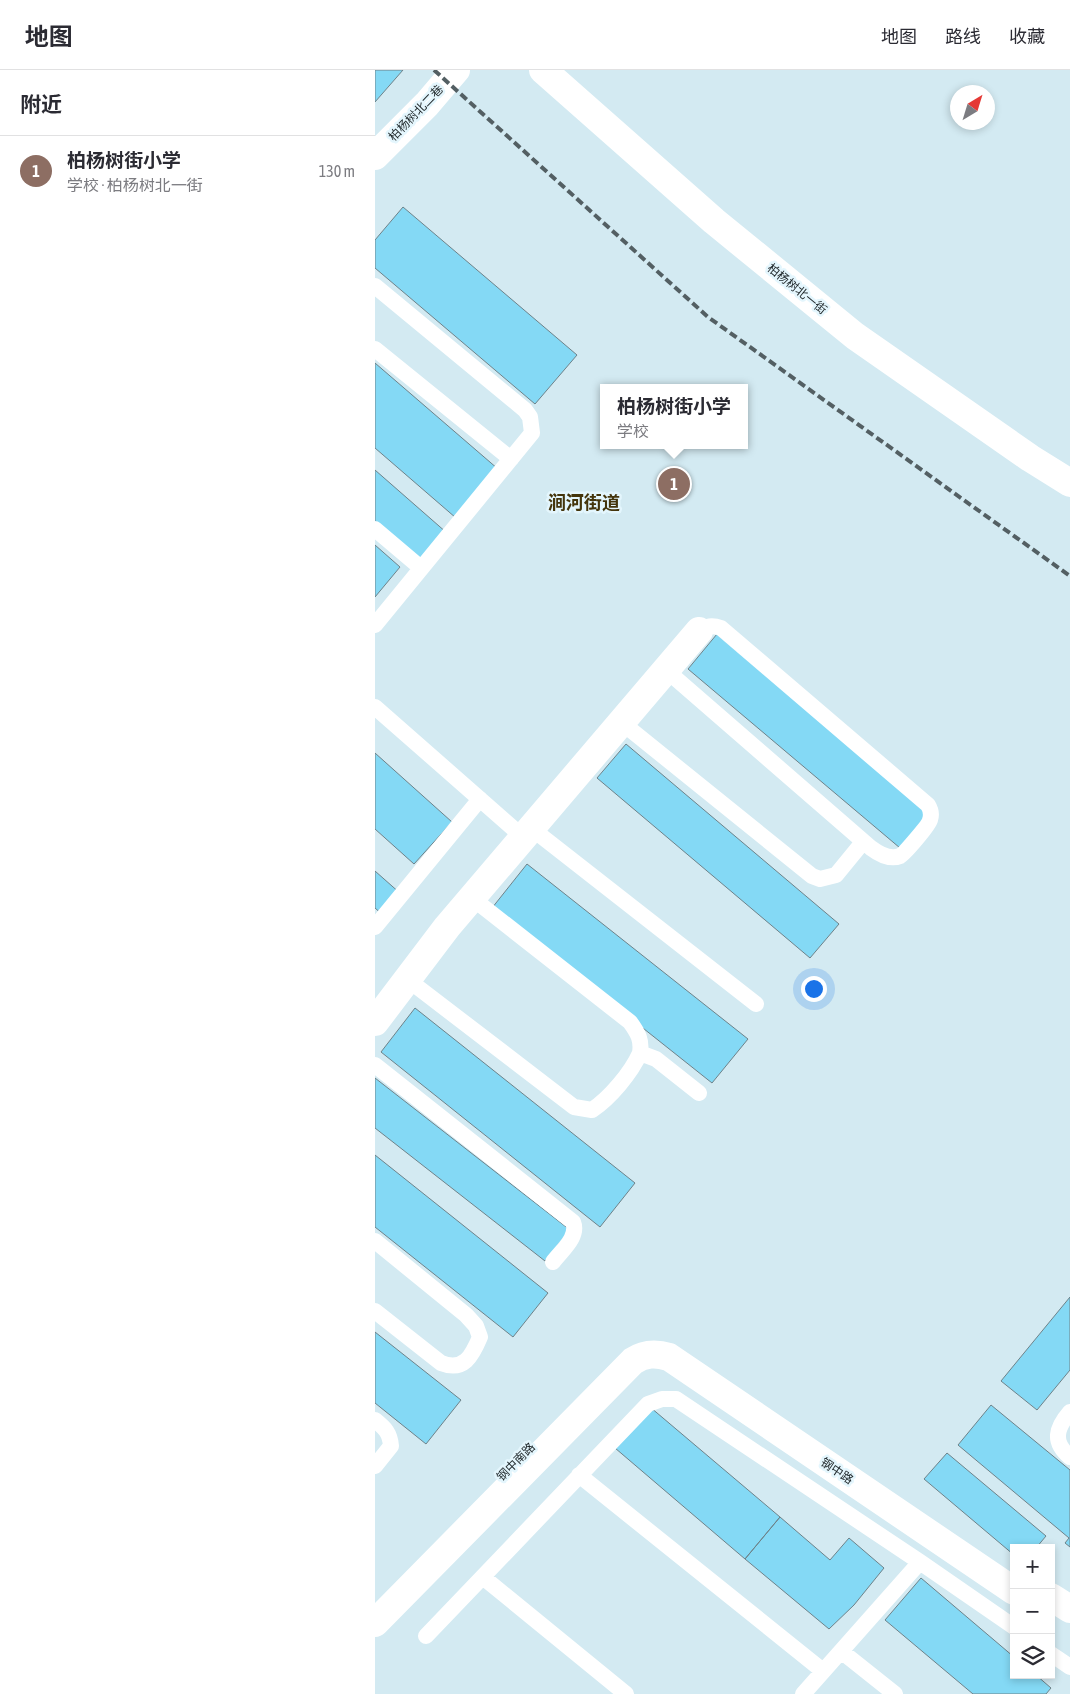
<!DOCTYPE html>
<html lang="zh">
<head>
<meta charset="utf-8">
<style>
  body { margin:0; font-family:"Asap Condensed","Noto Sans SC",sans-serif; background:#f7f7f7; color:#2b2b33 }
  .controls { position:absolute; right:15px; bottom:15px; display:grid; overflow:hidden; border-radius:0px; box-shadow:0 2px 8px #0003 }
  .controls button { width:45px; height:45px; display:grid; place-items:center; padding:0; border:0; border-bottom:1px solid #e1e1e2; background:#fff; color:#2b2b33; font:25px sans-serif }
  .compass { position:absolute; left:575px; top:15px; width:45px; height:45px; border-radius:50%; background:#fff; box-shadow:0 2px 8px #0003; rotate:38deg }
  .you { position:absolute; left:438px; top:918px; width:18px; height:18px; margin:-12px; border:4px solid #fff; border-radius:50%; background:#1a73e8; box-shadow:0 0 0 8px #1a73e833 }
  .badge { display:grid; place-items:center; width:32px; height:32px; border-radius:50%; background:#6c5927; color:#fff; font-size:16px; font-weight:700 }
  .pin { position:absolute; translate:-50% -50%; border:2px solid #fff; box-shadow:0 1px 5px #0006 }
  .popup { position:absolute; left:225px; top:314px; width:148px; height:65px; box-sizing:border-box; display:grid; place-content:center; border-radius:0px; background:#fff; filter:drop-shadow(0 1px 4px #0005); font-size:16px; white-space:nowrap; color:#7c7c81 }
  .popup b { font-size:19px; color:#2b2b33 }
  .popup::after { content:''; position:absolute; left:50%; top:100%; margin-left:-10px; border:10px solid transparent; border-top-color:#fff }
  .list { margin:0; padding:0; list-style:none }
  h2 { display:flex; justify-content:space-between; align-items:center; height:65px; margin:0; padding:0 20px; font-size:21px }
  h2 small { font-size:16px; font-weight:400; color:#7c7c81 }
  .list li { display:grid; grid-template-columns:32px 1fr auto; gap:15px; align-items:center; box-sizing:border-box; height:70px; padding:0 20px; border-top:1px solid #e1e1e2 }
  .list b { display:block; font-size:19px; white-space:nowrap }
  .list p { margin:0; font-size:16px; white-space:nowrap; color:#7c7c81 }
  .list em { font-size:16px; font-style:normal; color:#7c7c81 }
  .icon { flex:none; width:28px; height:28px; fill:none; stroke:currentColor; stroke-width:2; stroke-linecap:round; stroke-linejoin:round }
  .map { position:relative; flex:none; width:695px; height:1624px; overflow:hidden }
  header { display:flex; align-items:center; gap:30px; box-sizing:border-box; height:70px; padding:0 25px; background:#fff; border-bottom:1px solid #e1e1e2 }
  header strong { font-size:24px }
  nav { display:flex; gap:28px; margin-inline-start:auto; font-size:18px }
  main { display:flex }
  aside { flex:1; background:#fff }
  .map>svg:first-child { display:block }
  .building { fill:#84d9f5; stroke:#6e8289 }
  .lines { fill:none; stroke-linecap:round; stroke-linejoin:round }
  .lane { stroke:#fff; stroke-width:16 }
  .street { stroke:#fff; stroke-width:28 }
  .secondary { stroke:#fff; stroke-width:28 }
  .rail { stroke:#535f63; stroke-width:4; stroke-dasharray:8 4; stroke-linecap:butt }
  .labels { text-anchor:middle; stroke-width:5; stroke-linejoin:round; paint-order:stroke }
  .street-label { font-size:12px; fill:#1c2427; stroke:#e4f6fd }
  .district-label { font-size:18px; font-weight:bold; fill:#44350c; stroke:#e4f6fd }
</style>
</head>
<body>
<header>
<strong>地图</strong>
<nav><a>地图</a><a>路线</a><a>收藏</a></nav>
</header>
<main>
<aside>
<h2>附近<small></small></h2>
<ul class="list">
<li><span class="badge" style="background:#8d6e63">1</span><div><b>柏杨树街小学</b><p>学校 · 柏杨树北一街</p></div><em>130 m</em></li>
</ul>
</aside>
<div class="map">
<svg width="695" height="1624" viewBox="0 0 695 1624">
  <rect width="100%" height="100%" fill="#d3eaf2"/>
  <path class="building" d="M0 0H28L0 32Z
    M28 137 202 285 160 334 0 198V170Z
    M0 293 123 399 81 448 0 378Z
    M0 400 72 463 47 492 0 451Z
    M0 475 25 497 0 527Z
    M342 564 554 744 525 778 313 599Z
    M251 674 464 854 435 888 222 708Z
    M0 683 77 752 39 794 0 759Z
    M152 794 373 969 337 1013 117 838Z
    M0 801 26 824 8 845 0 838Z
    M40 938 260 1113 225 1157 6 982Z
    M0 1008 195 1160 170 1191 0 1058Z
    M0 1085 173 1223 138 1267 0 1157Z
    M695 1227V1300L662 1340 626 1311Z
    M0 1262 86 1330 51 1374 0 1333Z
    M616 1335 695 1400V1477L690 1473 694 1468 583 1375Z
    M275 1337 405 1447 370 1489 240 1378Z
    M572 1383 671 1466 661 1478H639V1485L549 1409Z
    M405 1447 455 1490 474 1468 509 1498 479 1535 454 1559 370 1489Z
    M546 1508 639 1587V1605H661L676 1618 671 1624H598L510 1550Z"/>
  <g class="lines">
    <path class="lane" d="M0 216 150 340 155 347 157 363 0 555
      M0 279 136 389
      M0 459 46 498
      M291 600 496 778C504 784 515 790 525 786 529 784 554 755 555 750 557 744 556 740 553 735L346 558C337 555 332 556 324 561
      M0 637 148 767
      M246 652 437 806 445 809 461 805 488 772
      M156 758 381 934
      M97 828 255 952C263 963 267 970 265 983
      M0 857 105 729
      M32 909 199 1037 217 1040C235 1028 256 1003 265 983L281 989 324 1023
      M0 995 198 1152C204 1167 187 1180 178 1192
      M0 1171 91 1245 101 1256 105 1267C97 1286 89 1302 66 1293L0 1241
      M695 1342C681 1358 677 1372 695 1387
      M0 1350C10 1358 15 1363 16 1376L0 1396
      M204 1405 448 1601
      M109 1508 251 1624
      M51 1566 273 1334 287 1329H301L545 1492 639 1557
      M466 1581 520 1624
      M676 1584 695 1597
      M428 1624 545 1492"/>
    <path class="street" d="M168 0 339 151 480 266 655 388 695 413
      M0 952 72 857 324 561"/>
    <path class="secondary" d="M0 86 52 34 81 0
      M676 1527 695 1539
      M0 1553 258 1291C270 1283 281 1283 294 1287L639 1521"/>
    <path class="rail" d="M59 0 333 247 695 506"/>
  </g>
  <g class="labels">
    <g class="street-label">
      <text transform="translate(41 43) rotate(-46)" y="4">柏杨树北二巷</text>
      <text transform="translate(422 219) rotate(39)" y="4">柏杨树北一街</text>
      <text transform="translate(141 1392) rotate(-45)" y="4">钢中南路</text>
      <text transform="translate(462 1401) rotate(34)" y="4">钢中路</text>
    </g>
    <g class="district-label">
      <text x="209" y="439">涧河街道</text>
    </g>
  </g>
</svg>
<div class="controls">
<button>+</button>
<button>−</button>
<button><svg class="icon" aria-label="layers" viewBox="0 0 24 24"><path d="M12 4l9 5-9 5-9-5zM3 14l9 5 9-5"/></svg></button>
</div>
<svg class="compass" viewBox="-18 -18 36 36"><path d="M0-13l5 13h-10z" fill="#e53935"/><path d="M0 13l5-13h-10z" fill="#7c7c81"/></svg>
<div class="you"></div>
<div class="pin badge" style="left:299px;top:414px;background:#8d6e63">1</div>
<div class="popup"><b>柏杨树街小学</b>学校</div>
</div>
</main>
</body>
</html>
